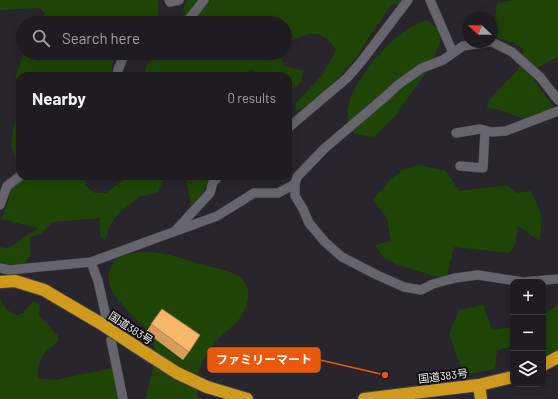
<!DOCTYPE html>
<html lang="en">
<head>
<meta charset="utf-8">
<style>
  body { margin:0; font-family:Barlow,"Noto Sans JP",sans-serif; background:#2b292e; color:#f1f3f6 }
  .controls { position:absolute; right:12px; bottom:12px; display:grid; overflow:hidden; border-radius:8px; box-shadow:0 2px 10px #0003 }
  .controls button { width:36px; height:36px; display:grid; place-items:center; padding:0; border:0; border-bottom:1px solid #3c3a3f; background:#1e1c21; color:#f1f3f6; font:20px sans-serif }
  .compass { position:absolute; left:462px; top:12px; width:36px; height:36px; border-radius:50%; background:#1e1c21; box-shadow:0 2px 10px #0003; rotate:292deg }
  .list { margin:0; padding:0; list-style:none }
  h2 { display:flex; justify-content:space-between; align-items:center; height:52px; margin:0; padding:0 16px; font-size:17px }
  h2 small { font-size:13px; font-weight:400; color:#a1a1a5 }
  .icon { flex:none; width:22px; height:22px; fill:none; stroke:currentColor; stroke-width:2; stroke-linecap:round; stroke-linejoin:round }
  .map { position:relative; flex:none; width:558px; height:399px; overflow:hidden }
  .search { position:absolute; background:#1e1c21; box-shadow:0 2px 10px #0003; left:16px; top:16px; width:276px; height:44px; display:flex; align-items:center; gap:10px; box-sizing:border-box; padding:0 14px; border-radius:22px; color:#a1a1a5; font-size:15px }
  .panel { position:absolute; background:#1e1c21; box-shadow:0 2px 10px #0003; left:16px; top:72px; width:276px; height:108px; border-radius:12px }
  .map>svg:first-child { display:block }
  .green { fill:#1f4506 }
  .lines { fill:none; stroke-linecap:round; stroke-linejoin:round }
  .minor-casing { stroke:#46444a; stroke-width:10 }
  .highway-casing { stroke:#46444a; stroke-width:14 }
  .minor { stroke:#66646c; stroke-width:9 }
  .highway { stroke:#d09b1d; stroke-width:12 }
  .highway-bridge-casing { stroke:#46444a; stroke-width:14; stroke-linecap:butt }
  .highway-bridge { stroke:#d09b1d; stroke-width:12 }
  .wall { fill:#d69d5a }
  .building { fill:#f9b769; stroke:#ae804a }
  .labels { text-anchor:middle; stroke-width:4; stroke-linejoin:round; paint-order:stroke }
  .street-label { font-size:11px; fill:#f0eef3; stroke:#100f12 }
  .leader { fill:none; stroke:#e8590c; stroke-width:1.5 }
  .callout-dot { fill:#e8590c; stroke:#100f12; stroke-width:1.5 }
  .callout { fill:#e8590c; stroke:#e8590c; stroke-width:1.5 }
  .callout-label { font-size:12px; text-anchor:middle; font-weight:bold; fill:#fff }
</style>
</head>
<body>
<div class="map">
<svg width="558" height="399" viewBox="0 0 558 399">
  <rect width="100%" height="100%" fill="#28252c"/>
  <path class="green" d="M0 0H158L159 13 155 23H39L45 13 40 8 0 10Z
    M188 0H405L401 3 392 4 367 40 357 57 319 98 295 112 296 103 323 74 336 50C331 41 322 33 311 34 304 34 294 40 287 43L285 47V23H183L184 6Z
    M516 0H558V57L539 67 534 81 554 107 525 119 496 109 487 108 489 100 519 69 524 50 515 43 493 37 497 3Z
    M426 20 441 31 440 43 430 66 397 114 374 137 354 134C350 126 346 117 348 108 354 77 396 29 426 20Z
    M24 53H114L111 76H20V107L16 76Z
    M157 53H282L281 57 284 66 304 71 300 83 288 93V76H263L252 70 246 72 240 76H144C145 66 149 59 157 53Z
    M20 109V176H84L86 186 95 193H106L128 176H163L164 179 157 193 140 196 117 215 110 225 105 240 100 236V218L53 222 42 233 30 238 31 254 23 267 0 270V247L9 248 38 228 1 219 8 202 17 164 11 146 13 127Z
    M419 165 446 171 459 191 507 185 516 193 531 191 542 216 540 241 518 226 515 245 509 253 454 247 446 280 396 264 383 257 375 245 391 241 387 218 373 199 391 179 402 170Z
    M186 176H213L201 194 191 206Z
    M151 252C171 253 188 261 207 266 217 268 236 272 243 280 254 292 246 312 237 322 232 327 226 331 221 336 215 342 207 352 203 361 197 373 195 386 198 399H146C148 381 158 363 154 345 150 321 99 298 110 269 116 252 135 253 151 252Z
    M0 299C5 308 8 312 17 315L23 313 33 301 40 304 39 315 58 336V341C42 355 38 356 38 378L55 380 112 368 119 399H0Z
    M558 304V357L543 359V315Z
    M483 305 492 330 513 327V345L497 351 495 369 464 375 449 334 459 310Z"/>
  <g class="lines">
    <g class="minor-casing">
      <path id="minor" d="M169 0 170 2 179 0
        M430 0 453 53
        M186 23 204 0
        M489 42 463 46 443 60 422 68 399 84 385 97 325 148 297 177 295 184V196L303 209 309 223 325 242 342 257 377 275 404 287 421 290 433 284 455 278 478 275 523 282 558 279
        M492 42 512 52 540 77 558 100
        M117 76 118 70 125 53
        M288 128 347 78 361 62 408 0
        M456 133 480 129 492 132 506 131 558 111
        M460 166 483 168 485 131
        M0 205 7 186 20 176
        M176 230 210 193 213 182 219 176
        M91 262 98 281 107 321
        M0 268 9 270 91 262 217 216 254 193H278L295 184
        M111 340 123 399"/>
    </g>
    <g class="highway-casing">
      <path id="highway" d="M0 282 15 281 44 290 100 323
        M135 346 177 373 207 387 247 399
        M543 365 558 357
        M479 385 481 399
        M364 399 479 385 513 377"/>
    </g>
    <use href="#minor" class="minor"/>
    <use href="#highway" class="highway"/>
    <g class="highway-bridge-casing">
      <path id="highway-bridge" d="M100 323 135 346"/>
    </g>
    <use href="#highway-bridge" class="highway-bridge"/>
  </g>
  <path class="wall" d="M162 309 189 352 183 360 146 332Z"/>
  <path class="building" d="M162 309 200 335 189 352 151 324Z"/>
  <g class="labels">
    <g class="street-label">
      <text transform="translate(131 328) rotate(33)" y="4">国道383号</text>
      <text transform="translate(443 376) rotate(-7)" y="4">国道383号</text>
    </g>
  </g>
  <path class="leader" d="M385 375L320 360"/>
  <circle class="callout-dot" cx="385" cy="375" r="4"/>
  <rect class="callout" x="208" y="348" width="112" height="24" rx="4"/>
  <g class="callout-label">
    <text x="264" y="364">ファミリーマート</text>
  </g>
</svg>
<div class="controls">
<button>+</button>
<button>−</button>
<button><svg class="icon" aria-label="layers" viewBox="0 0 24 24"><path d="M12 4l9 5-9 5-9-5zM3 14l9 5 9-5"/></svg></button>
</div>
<svg class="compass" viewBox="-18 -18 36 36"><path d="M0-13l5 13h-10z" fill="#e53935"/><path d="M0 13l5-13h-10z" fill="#a1a1a5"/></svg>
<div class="search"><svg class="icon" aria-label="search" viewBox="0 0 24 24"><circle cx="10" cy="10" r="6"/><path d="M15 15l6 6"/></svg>Search here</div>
<section class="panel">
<h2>Nearby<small>0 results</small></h2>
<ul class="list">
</ul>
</section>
</div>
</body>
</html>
